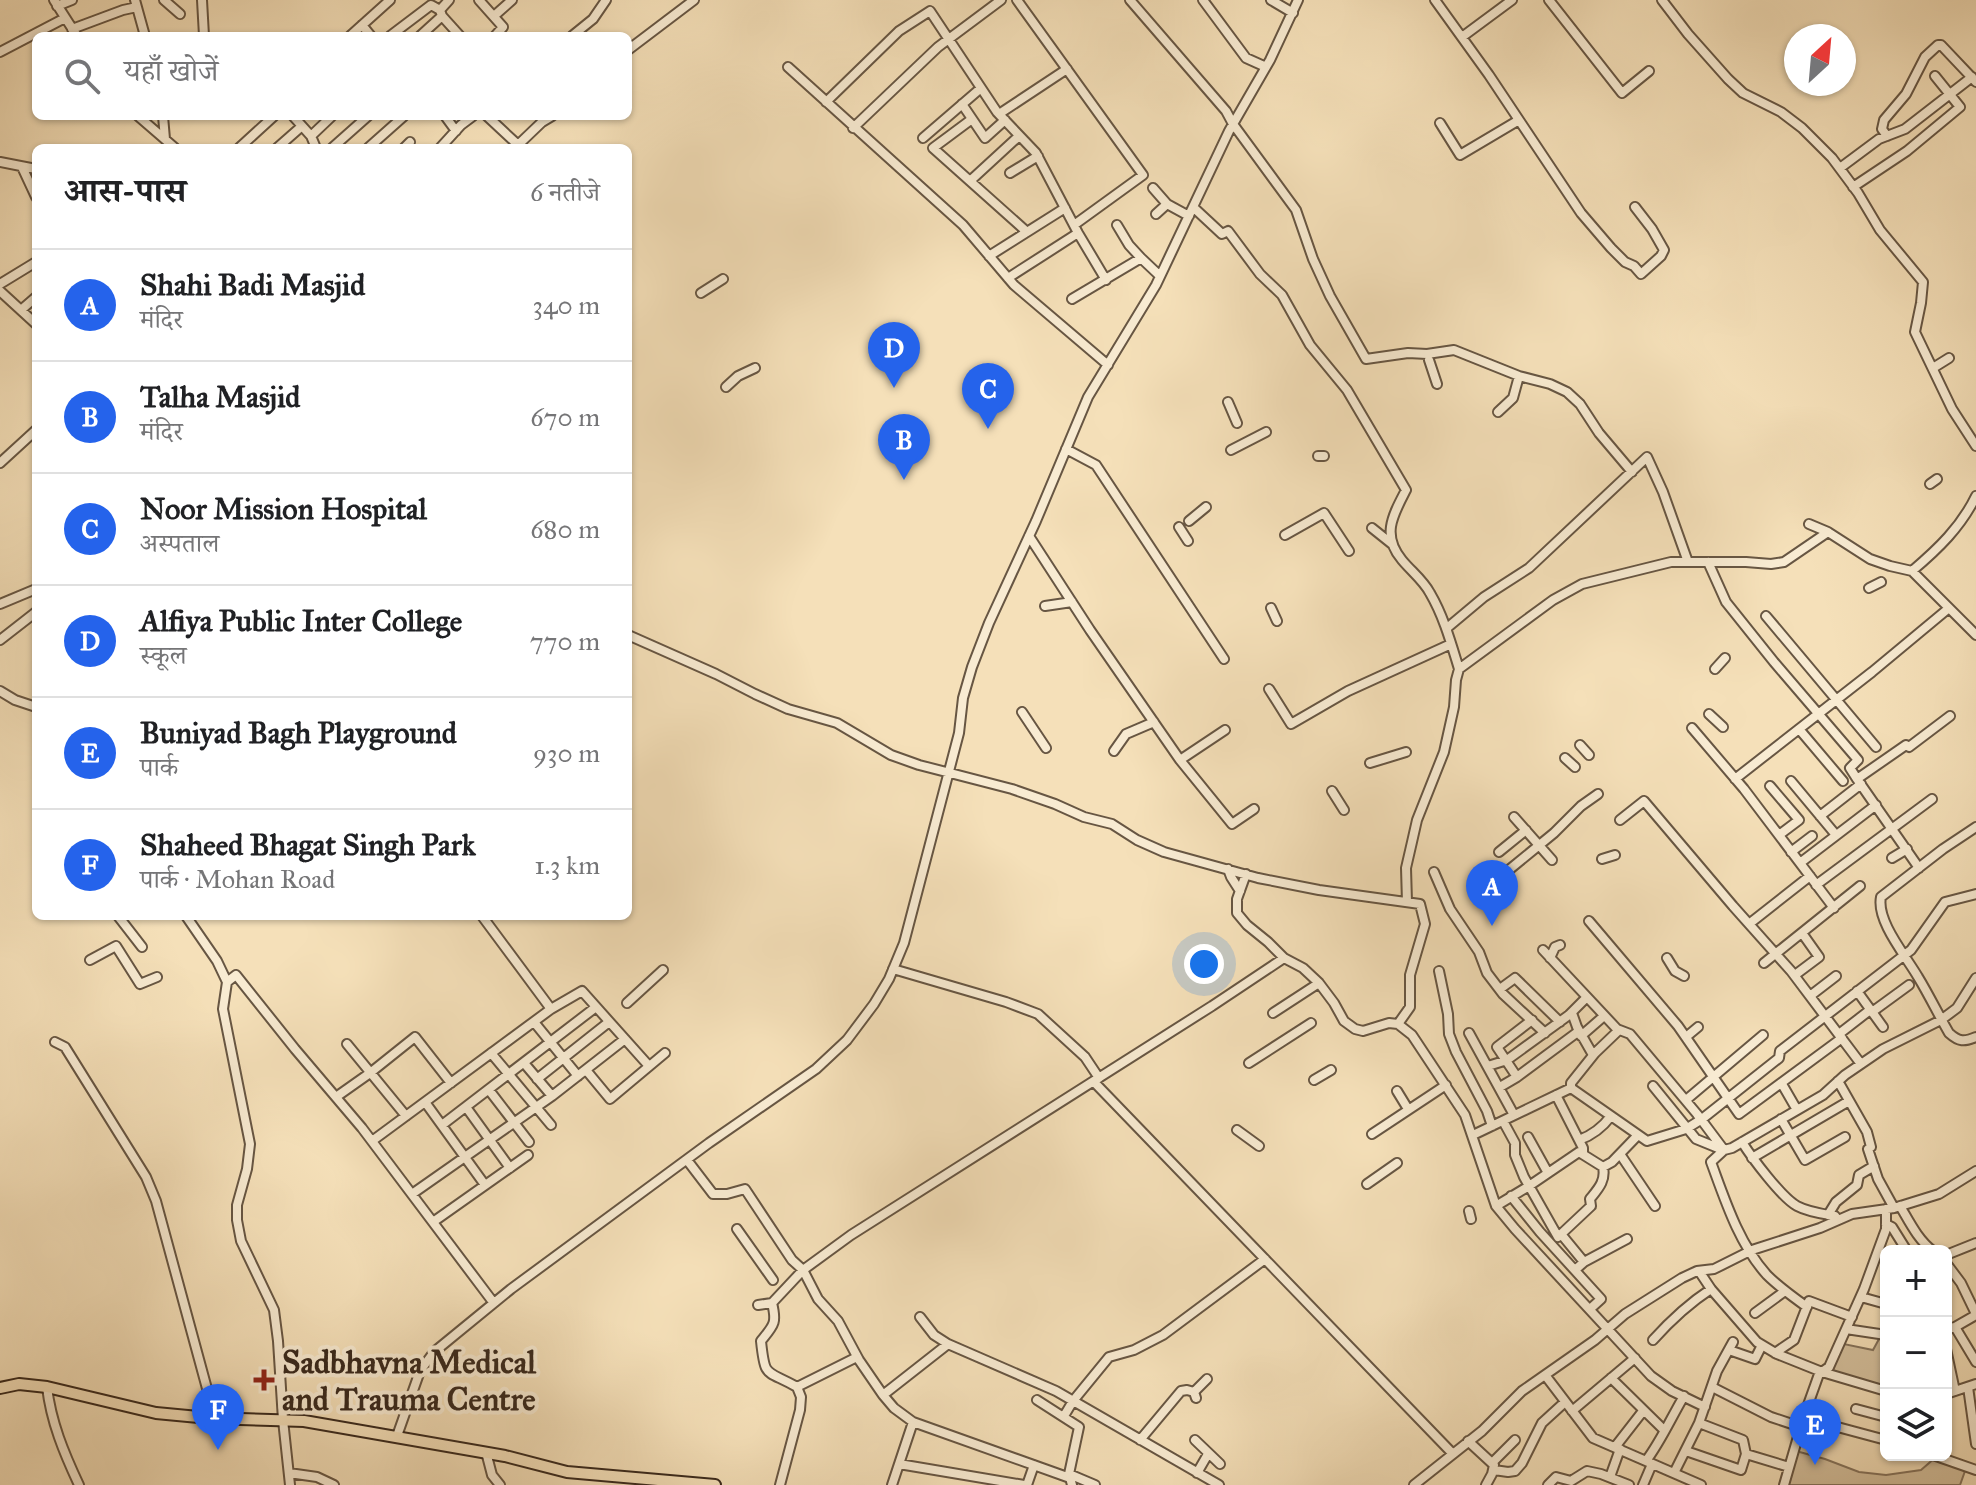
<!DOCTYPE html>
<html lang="hi">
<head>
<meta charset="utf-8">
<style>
  body { margin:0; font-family:"IM FELL Great Primer","Noto Serif Devanagari",serif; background:#f6f6f6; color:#202124 }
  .controls { position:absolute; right:24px; bottom:24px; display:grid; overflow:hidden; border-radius:12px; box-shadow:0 2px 6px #0004 }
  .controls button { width:72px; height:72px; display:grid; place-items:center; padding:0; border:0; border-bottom:2px solid #e0e0e0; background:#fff; color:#202124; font:40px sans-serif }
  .compass { position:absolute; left:1784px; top:24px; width:72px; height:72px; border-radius:50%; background:#fff; box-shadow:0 2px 6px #0004; rotate:26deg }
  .you { position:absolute; left:1204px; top:964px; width:28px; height:28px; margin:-20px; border:6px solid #fff; border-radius:50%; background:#1a73e8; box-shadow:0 0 0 12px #1a73e833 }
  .badge { display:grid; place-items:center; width:52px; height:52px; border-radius:50%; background:#2563eb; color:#fff; font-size:26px; font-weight:700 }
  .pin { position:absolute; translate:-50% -66px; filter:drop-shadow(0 2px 4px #0008) }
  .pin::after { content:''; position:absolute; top:42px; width:28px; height:24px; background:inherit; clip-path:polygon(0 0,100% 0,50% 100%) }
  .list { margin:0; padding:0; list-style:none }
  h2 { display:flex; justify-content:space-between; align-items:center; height:104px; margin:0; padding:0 32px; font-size:34px }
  h2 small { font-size:26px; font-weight:400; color:#757577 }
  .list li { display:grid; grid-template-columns:52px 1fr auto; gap:24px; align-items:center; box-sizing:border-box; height:112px; padding:0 32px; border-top:2px solid #e0e0e0 }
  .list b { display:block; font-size:30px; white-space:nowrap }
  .list p { margin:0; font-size:26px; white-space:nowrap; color:#757577 }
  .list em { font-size:26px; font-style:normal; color:#757577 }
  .icon { flex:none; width:44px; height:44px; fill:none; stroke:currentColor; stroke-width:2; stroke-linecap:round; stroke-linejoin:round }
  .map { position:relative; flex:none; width:1976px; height:1485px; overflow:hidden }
  .search { position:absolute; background:#fff; box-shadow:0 2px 6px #0004; left:32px; top:32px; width:600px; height:88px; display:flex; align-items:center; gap:20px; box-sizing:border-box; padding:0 28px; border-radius:12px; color:#757577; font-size:30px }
  .panel { position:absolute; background:#fff; box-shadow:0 2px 6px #0004; left:32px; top:144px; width:600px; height:776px; border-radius:12px }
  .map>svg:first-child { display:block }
  .green { fill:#d5c19e; stroke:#86745d; stroke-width:2 }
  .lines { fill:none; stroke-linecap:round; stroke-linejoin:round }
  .minor-casing { stroke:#675643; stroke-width:12 }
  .major-casing { stroke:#38281c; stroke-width:14 }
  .minor { stroke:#f8ebd2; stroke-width:8 }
  .major { stroke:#f5e0b9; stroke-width:10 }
  .poi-dot { fill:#8f2418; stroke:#f8ebd2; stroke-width:3 }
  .labels { text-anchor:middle; stroke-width:8; stroke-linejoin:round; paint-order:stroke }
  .poi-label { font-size:32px; font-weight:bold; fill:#38281c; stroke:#f8ebd2; text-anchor:start }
</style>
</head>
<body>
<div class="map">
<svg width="1976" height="1485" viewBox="0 0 1976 1485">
  <rect width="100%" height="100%" fill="#f5e0b9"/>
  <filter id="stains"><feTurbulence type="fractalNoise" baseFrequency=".0025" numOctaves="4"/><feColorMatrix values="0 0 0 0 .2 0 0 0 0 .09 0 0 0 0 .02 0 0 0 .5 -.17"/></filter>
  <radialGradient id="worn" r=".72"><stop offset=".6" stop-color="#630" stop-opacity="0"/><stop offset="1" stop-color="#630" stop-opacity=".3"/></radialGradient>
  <path class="green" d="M1879 1339H1886V1389L1826 1372 1844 1344 1873 1350Z
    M1796 1451 1825 1459 1859 1472 1886 1475 1921 1470 1936 1457 1965 1471 1960 1485H1785Z"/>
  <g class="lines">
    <g class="minor-casing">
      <path id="minor" d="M54 0 77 36
        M135 0 145 36
        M164 0 180 14
        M202 0 204 36
        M479 0 503 27 495 36
        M1017 0 1143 175 1074 225
        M1130 0 1226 111 1233 124 1296 210 1313 259 1330 296 1366 359 1408 353 1427 354 1454 350 1519 376 1550 384 1567 392 1580 404 1599 433 1632 472
        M1203 0 1246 58 1266 67
        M1271 0 1293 13
        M1435 0 1489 75 1581 213 1611 248 1625 262 1634 266 1641 274 1661 256 1664 250 1652 229 1635 207
        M1549 0 1622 93 1649 71
        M1662 0 1688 34 1728 79 1743 93 1781 112 1802 128 1832 158 1858 193 1880 230 1923 282 1921 303 1915 332 1952 409 1976 446
        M57 6 72 0
        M440 10 449 0
        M494 16 512 0
        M362 25 371 36
        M72 29 123 10 137 7
        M350 36 390 0
        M390 36 431 5 440 10 442 16 460 36
        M420 36 442 16
        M572 36 593 19 606 0
        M1462 37 1512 0
        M628 50 694 0
        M0 52 65 18
        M788 67 963 225 1014 285 1108 365
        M826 102 899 31 930 11 997 112 1036 153 1078 233 1106 280
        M962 104 985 138 1005 120
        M999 114 1067 69
        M138 116 175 148
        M163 116 165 139
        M293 116 311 136 332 116
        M445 116 456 131
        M487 116 518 145 542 122 552 116
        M972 119 933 148 1027 232
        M1440 123 1460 155 1519 120
        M853 128 938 47 1001 0
        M311 136 316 148
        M1887 136 1882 129 1884 120 1906 94 1925 57 1938 45H1941L1976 82
        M923 138 981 88
        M239 148 274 116
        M277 148 302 126
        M332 148 368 116
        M368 148 404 116
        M404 148 410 142
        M440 148 461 125 473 116
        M0 162 36 169
        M22 167 36 197
        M1840 168 1879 139 1905 129 1972 77
        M1010 173 1038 156
        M970 181 1019 136
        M1853 187 1907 151 1960 107 1935 76
        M1153 188 1167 204 1189 216
        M1193 207 1222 234 1228 231 1260 274 1282 295 1310 345 1347 390 1406 490C1393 515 1381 535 1402 560 1411 571 1423 580 1430 593 1444 617 1451 643 1459 669
        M1156 214 1167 204
        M1117 225 1129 245 1141 258
        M989 256 1065 208
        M1008 278 1078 233
        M0 284 36 262
        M0 291 36 324
        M701 293 723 279
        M1072 299 1141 258 1160 276
        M21 310 36 297
        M1429 360 1437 384
        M1933 368 1949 358
        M726 387 738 376 755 368
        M1228 402 1237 423
        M1498 412 1513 398 1519 376
        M1066 449 1096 465 1224 659
        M1231 450 1266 432
        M1318 456H1324
        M0 463 36 430
        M1930 484 1937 479
        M1189 521 1206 507
        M1809 524 1828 532
        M1179 527 1188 541
        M1372 528 1392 544
        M1285 535 1324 513 1349 551
        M1029 536 1090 630 1180 760 1232 824 1254 809
        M1708 562 1726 602 1774 662 1858 760 1850 768 1857 779
        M1912 571C1938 549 1961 527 1976 496
        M1869 588 1881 582
        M0 604 36 589
        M1045 606 1072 602
        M1271 608 1277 621
        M1766 616 1876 747
        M1447 628 1484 597 1529 568 1647 457 1663 492 1688 562
        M628 635 716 674 755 694 788 709 837 723 891 755 919 765 1012 789 1055 804 1084 817 1112 824 1137 840 1164 852 1258 878 1319 890 1420 904 1425 924 1410 975V1007L1398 1024
        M0 640 36 612
        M1715 669 1725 658
        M1269 689 1291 724 1348 691 1451 644
        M0 691 15 700 36 707
        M1022 712 1046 748
        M1709 714 1723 727
        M1692 728 1744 789 1834 908
        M1799 729 1843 781
        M1580 745 1589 755
        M1114 751 1126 734 1154 722
        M1565 758 1575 767
        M1180 760 1225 730
        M1370 763 1406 752
        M1735 779 1872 672 1949 608
        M1791 781 1836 835
        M1770 786 1799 820 1779 835
        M1332 791 1344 810
        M1820 816 1861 784
        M1514 817 1552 860
        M1620 820 1644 801 1733 906 1791 971 1861 1064
        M1976 827 1943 849 1881 897C1876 921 1906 956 1918 977 1929 995 1938 1014 1949 1033 1959 1042 1964 1042 1976 1037
        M1499 852 1526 830
        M1791 852 1812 836
        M1892 858 1907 849
        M1602 859 1615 855
        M1800 863 1876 805
        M1919 868 1857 779 1906 745 1909 747 1950 716
        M1228 869 1231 877 1240 891
        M1510 869 1554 833 1581 806 1598 794
        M1434 872 1450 909 1479 952 1487 973 1503 994 1545 1033
        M1246 874 1237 899V913L1247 925 1268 942 1284 958 1303 968 1319 983 1334 1003 1344 1021 1355 1029 1363 1031 1389 1023 1398 1024 1412 1035 1465 1115 1496 1206 1515 1229 1651 1376 1672 1391 1705 1407
        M1816 885 1932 799
        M1407 902 1406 868 1412 842 1417 820 1444 752 1454 707 1456 680 1459 669 1553 600 1582 584 1671 562H1746L1771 564 1784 562 1828 532 1870 559 1890 566 1912 571 1976 635
        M118 916 142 947
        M186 916 217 961 227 982 223 1009 250 1144 247 1169 237 1205V1220L241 1241 274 1310 278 1341 283 1420 290 1485
        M482 916 551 1009
        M1589 921 1678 1026 1739 1114 1842 1038
        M1749 924 1810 876
        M1543 950 1617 1029 1630 1034 1697 1114 1724 1150
        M1550 958 1555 947 1560 945
        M1667 958 1675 971 1684 976
        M90 960 116 946 140 984 157 977
        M1764 963 1860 886
        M893 969 1006 1002 1038 1014 1085 1057 1099 1078
        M1439 971 1448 1014 1449 1034 1456 1052 1487 1111 1492 1126
        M1795 975 1819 957 1802 933
        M227 982 236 975 295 1049 362 1128 493 1302
        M1500 989 1515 978 1560 1022
        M1857 991 1883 1027
        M1810 996 1836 976
        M627 1003 663 970
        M1872 1012 1909 985
        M1273 1013 1319 983
        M1572 1013 1577 1027 1593 1055
        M534 1022 578 1076
        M1469 1033 1514 1115
        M1839 1034 1870 1010
        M1581 1036 1604 1016
        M1686 1037 1698 1027
        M55 1042 65 1047 146 1177 156 1201 209 1396V1418
        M347 1044 406 1116
        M491 1053 551 1125
        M524 1063 552 1096
        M1249 1063 1311 1023
        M1488 1066 1507 1060 1569 1015 1586 998
        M586 1070 610 1099 665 1053
        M1517 1077 1497 1047 1532 1020
        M537 1079 609 1022
        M1314 1080 1331 1070
        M1838 1081 1867 1132 1871 1147 1868 1149 1878 1179 1894 1208
        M1094 1082 1453 1454
        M1782 1084 1797 1110
        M1653 1086 1696 1139 1723 1150
        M1500 1087 1517 1077 1579 1031
        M1571 1088V1083L1595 1053 1619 1030
        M489 1090 529 1142
        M1397 1091 1408 1109
        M1556 1095 1583 1148V1154
        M336 1097 370 1073 415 1037 451 1083
        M1686 1100 1763 1035
        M425 1102 485 1185
        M466 1107 510 1168
        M1781 1119 1805 1160 1845 1137
        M1503 1121 1515 1143V1155L1524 1177 1558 1237 1591 1206 1590 1199C1598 1189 1606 1181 1603 1167
        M442 1125 596 1007
        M1237 1130 1259 1146
        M1372 1134 1446 1085
        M1473 1135 1571 1088 1647 1141 1686 1129 1702 1119 1779 1058 1780 1051 1911 950 1945 902 1976 894
        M1528 1137 1548 1173
        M1579 1140C1593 1135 1602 1128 1611 1116
        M372 1141 551 1009 582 991 649 1066
        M1742 1142C1752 1158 1782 1198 1797 1206 1808 1212 1823 1214 1835 1216L1838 1220
        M1620 1154 1655 1206
        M1752 1158 1849 1101
        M687 1160 713 1194H727L745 1189 792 1260 803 1270 818 1299 838 1321 859 1360 883 1395 948 1344 1056 1391 1219 1485
        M1603 1167 1612 1162 1638 1135
        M1367 1184 1397 1163
        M412 1194 552 1096 625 1039
        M1511 1196 1540 1232 1601 1299 1590 1309
        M1496 1206 1529 1186 1579 1152 1603 1167
        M1900 1206C1909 1221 1918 1240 1933 1251
        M1469 1211 1471 1219
        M1828 1215 1836 1202 1857 1185 1859 1175 1874 1166
        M433 1222 528 1155
        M1886 1224 1892 1227 1907 1251
        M737 1229 773 1280
        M1561 1234 1584 1262
        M1946 1255 1976 1243
        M1946 1263 1961 1283 1976 1314
        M1575 1270 1584 1262 1627 1239
        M1699 1271 1711 1289 1757 1342 1777 1354 1822 1372 1886 1391
        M1861 1297 1886 1304
        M758 1305 772 1303
        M1807 1307C1793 1297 1779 1287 1767 1275 1739 1244 1725 1200 1711 1162L1724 1150 1732 1148 1823 1095 1845 1075 1883 1049 1941 1020 1957 1008 1976 978
        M1755 1313 1785 1291
        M920 1317 934 1335 948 1344
        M1955 1327 1976 1362
        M1846 1329 1886 1335
        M1946 1329 1955 1327 1976 1315
        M1653 1340C1671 1320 1688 1304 1711 1289
        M1946 1349 1955 1391
        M1729 1350 1755 1359 1762 1345
        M1775 1353 1794 1340 1809 1301 1852 1317
        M1545 1375 1593 1438 1701 1485
        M1611 1378 1664 1430
        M47 1387C51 1422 64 1453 79 1485
        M797 1387 857 1357
        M1712 1387 1771 1417 1801 1427
        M1968 1387 1976 1444
        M1946 1394 1976 1384
        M883 1395 894 1408 913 1422 1070 1478
        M1196 1398 1194 1392 1207 1379
        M1037 1400 1079 1427 1069 1474 1072 1485
        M1856 1409 1886 1417
        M1572 1411 1635 1358
        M1064 1416 1073 1401 1109 1357 1134 1350 1163 1335 1265 1259
        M1804 1416 1830 1425 1886 1440
        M397 1436 420 1371 434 1352 511 1289 709 1143 816 1069 847 1040 874 1004 889 979 904 943 959 733 963 698 972 667 989 623 1036 521 1088 397 1156 285 1229 131 1270 60 1298 0
        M1140 1440 1181 1391 1187 1390 1194 1392
        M1195 1440 1220 1464
        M1468 1441 1494 1465 1492 1474 1486 1485
        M1615 1447 1643 1411
        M1686 1451 1741 1470 1746 1454 1743 1440 1699 1423
        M486 1452 492 1475 500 1485
        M1746 1454 1789 1467
        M1933 1455 1976 1470
        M1646 1461C1661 1441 1671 1418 1684 1396
        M1492 1463 1515 1440
        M899 1464 1024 1485
        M1494 1470 1508 1472 1515 1471 1522 1463 1542 1423 1565 1402
        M289 1473 317 1477 334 1485
        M1197 1473 1208 1454
        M1674 1473 1699 1423 1717 1371 1733 1342
        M1069 1474 1095 1485
        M1610 1477 1620 1449
        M780 1485 800 1410 801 1397 797 1387C766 1369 765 1380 761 1341 774 1325 777 1323 772 1303L803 1270 851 1235 1212 1006 1284 958
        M892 1485 913 1422
        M1027 1485 1034 1465
        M1414 1485 1482 1431 1522 1391 1595 1340 1625 1314 1682 1278 1697 1271 1714 1269 1752 1250 1820 1228 1852 1214 1894 1208 1939 1194 1976 1171
        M1548 1485 1556 1477 1571 1481 1587 1471 1601 1474 1629 1485
        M1643 1485 1652 1464
        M1784 1485 1804 1416 1819 1374 1829 1367 1864 1289 1886 1229V1209"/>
    </g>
    <g class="major-casing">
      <path id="major" d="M0 1388 19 1384 47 1387 156 1413 209 1418 304 1421 505 1456 567 1472 715 1485"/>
    </g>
    <use href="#minor" class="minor"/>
    <use href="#major" class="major"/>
  </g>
  <path class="poi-dot" d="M260 1368h8v8h8v8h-8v8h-8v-8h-8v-8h8z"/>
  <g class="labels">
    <g class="poi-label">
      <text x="282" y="1373">Sadbhavna Medical<tspan x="282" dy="37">and Trauma Centre</tspan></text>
    </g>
  </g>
  <rect width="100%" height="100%" filter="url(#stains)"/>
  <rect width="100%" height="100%" fill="url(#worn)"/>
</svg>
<div class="controls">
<button>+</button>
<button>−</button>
<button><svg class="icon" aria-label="layers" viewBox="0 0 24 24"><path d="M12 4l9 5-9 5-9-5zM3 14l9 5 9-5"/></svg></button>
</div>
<svg class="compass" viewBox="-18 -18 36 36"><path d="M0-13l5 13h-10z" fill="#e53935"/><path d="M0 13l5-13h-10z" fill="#757577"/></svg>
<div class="you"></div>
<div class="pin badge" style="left:1492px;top:926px">A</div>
<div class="pin badge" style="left:904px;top:480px">B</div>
<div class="pin badge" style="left:988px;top:429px">C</div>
<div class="pin badge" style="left:894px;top:388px">D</div>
<div class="pin badge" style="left:1815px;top:1465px">E</div>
<div class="pin badge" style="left:218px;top:1450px">F</div>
<div class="search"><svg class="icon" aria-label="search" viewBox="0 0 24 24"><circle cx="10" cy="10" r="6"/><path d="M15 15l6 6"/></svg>यहाँ खोजें</div>
<section class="panel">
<h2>आस-पास<small>6 नतीजे</small></h2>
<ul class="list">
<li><span class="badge">A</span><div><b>Shahi Badi Masjid</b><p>मंदिर</p></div><em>340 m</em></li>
<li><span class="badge">B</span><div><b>Talha Masjid</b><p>मंदिर</p></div><em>670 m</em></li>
<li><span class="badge">C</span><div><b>Noor Mission Hospital</b><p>अस्पताल</p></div><em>680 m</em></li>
<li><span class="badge">D</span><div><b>Alfiya Public Inter College</b><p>स्कूल</p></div><em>770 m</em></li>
<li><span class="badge">E</span><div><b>Buniyad Bagh Playground</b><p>पार्क</p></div><em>930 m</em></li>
<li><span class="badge">F</span><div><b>Shaheed Bhagat Singh Park</b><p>पार्क · Mohan Road</p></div><em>1.3 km</em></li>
</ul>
</section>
</div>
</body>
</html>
